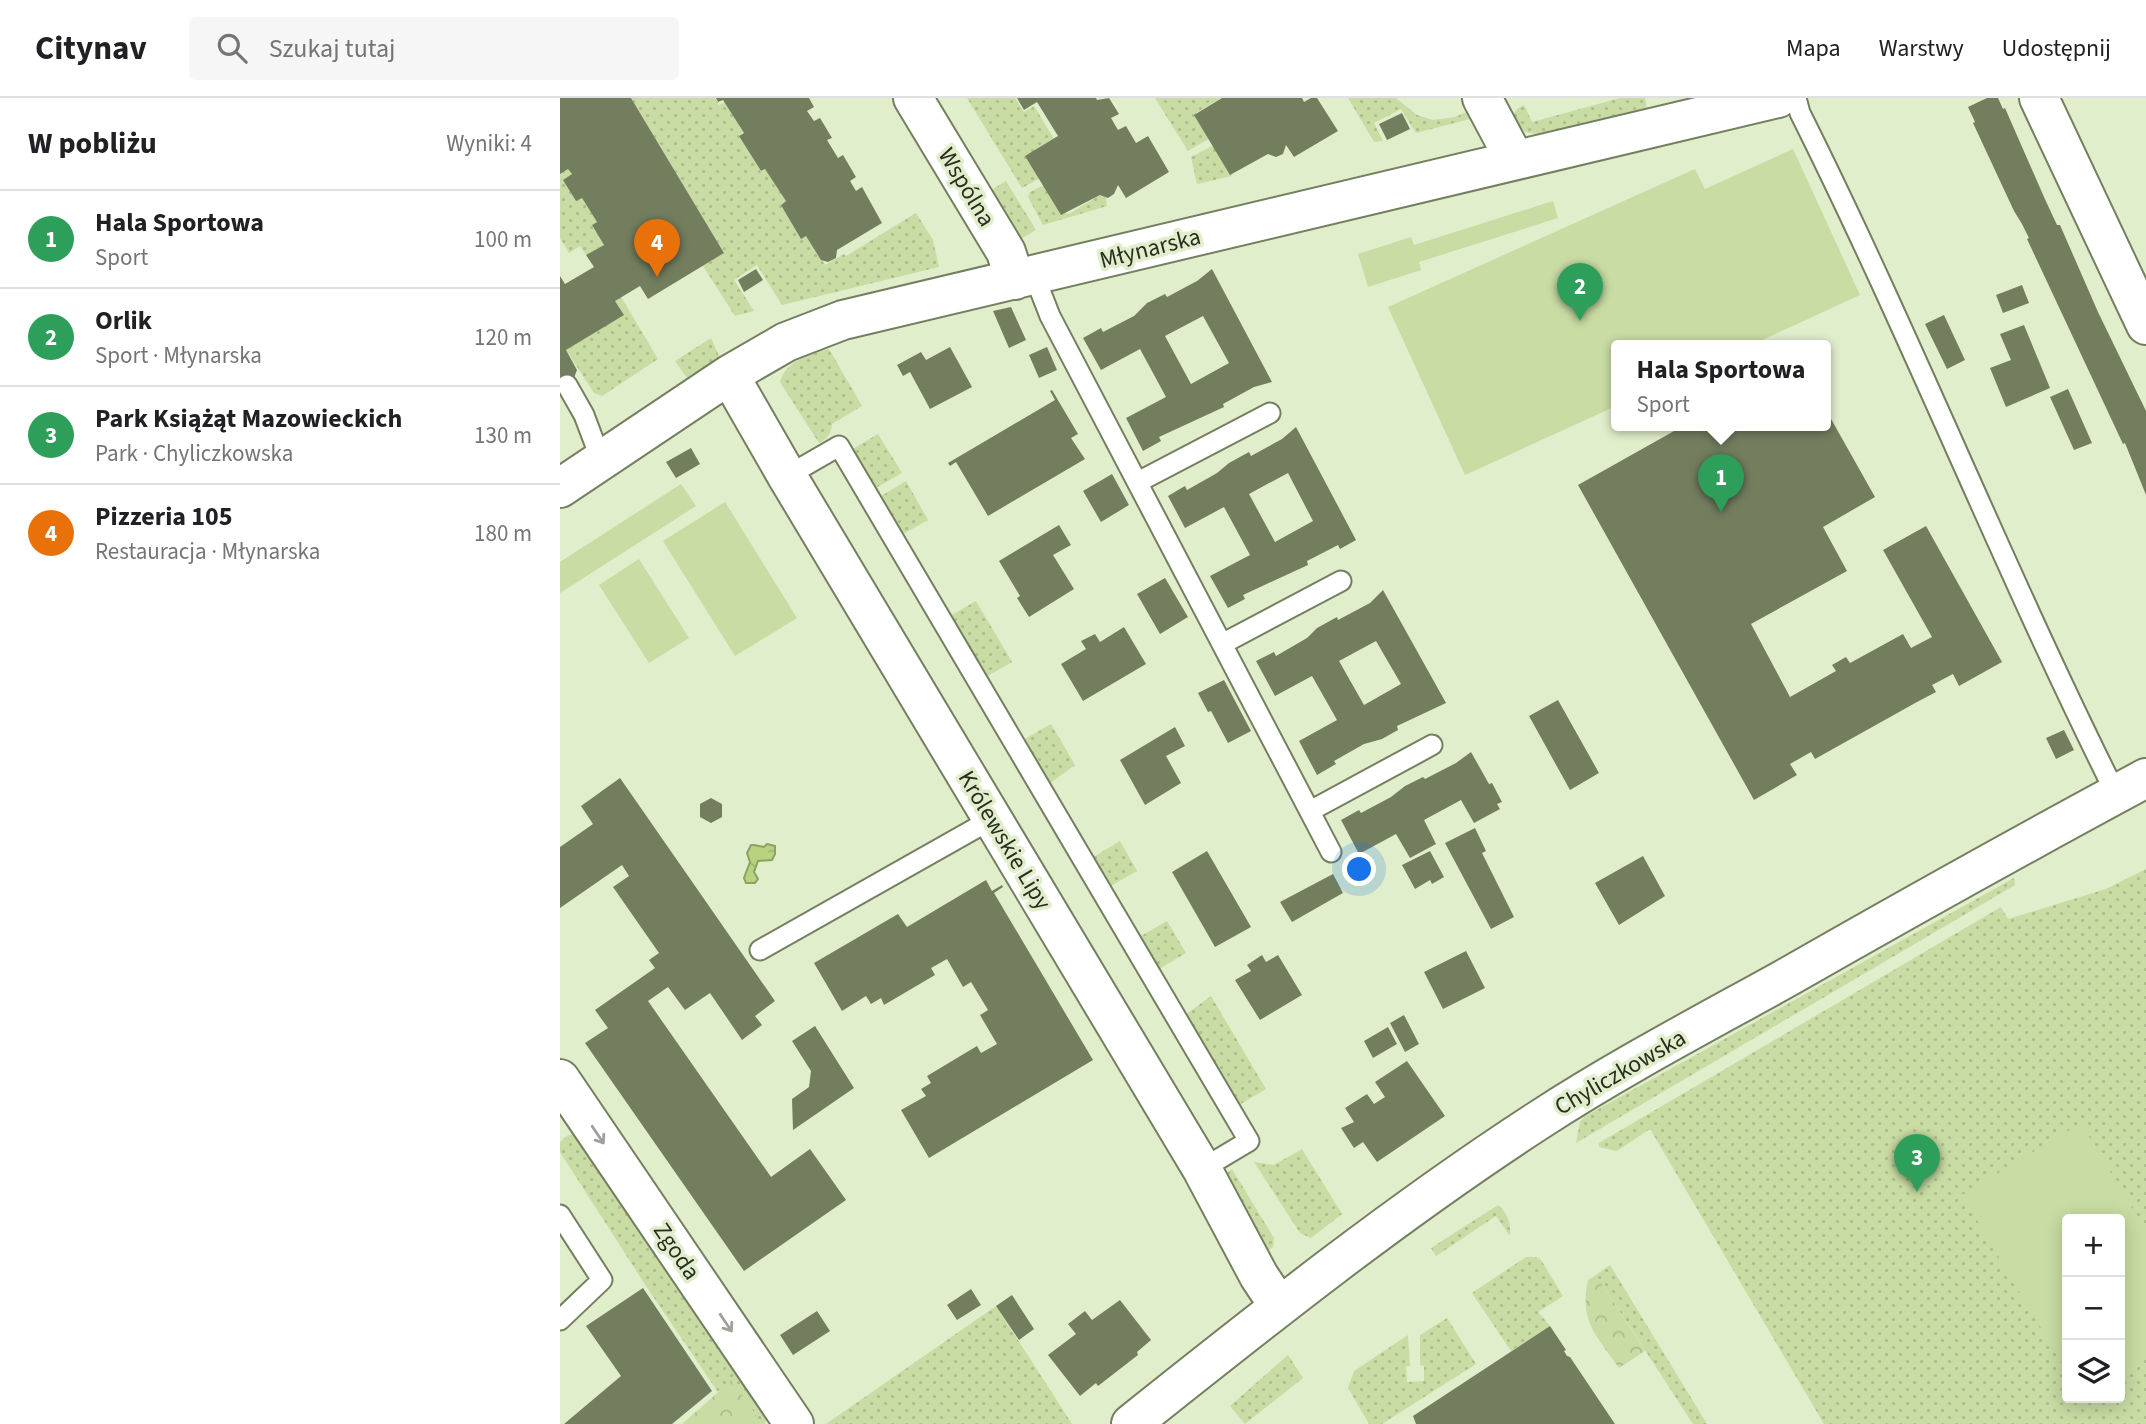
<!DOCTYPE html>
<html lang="pl">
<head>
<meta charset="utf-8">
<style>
  body { margin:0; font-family:"Source Sans 3",sans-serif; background:#f6f6f6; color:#202124 }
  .controls { position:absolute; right:21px; bottom:21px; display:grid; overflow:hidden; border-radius:7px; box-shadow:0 4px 18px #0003 }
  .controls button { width:63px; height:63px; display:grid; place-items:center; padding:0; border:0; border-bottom:2px solid #e0e0e0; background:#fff; color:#202124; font:35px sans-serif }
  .you { position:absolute; left:800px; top:772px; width:24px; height:24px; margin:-18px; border:5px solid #fff; border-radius:50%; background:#1a73e8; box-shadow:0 0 0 10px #1a73e833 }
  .badge { display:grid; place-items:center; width:46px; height:46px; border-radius:50%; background:#3d44b8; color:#fff; font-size:23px; font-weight:700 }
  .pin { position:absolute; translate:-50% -58px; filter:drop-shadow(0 2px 4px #0008) }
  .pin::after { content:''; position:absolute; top:37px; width:24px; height:21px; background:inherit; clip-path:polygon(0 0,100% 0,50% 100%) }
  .popup { position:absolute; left:1051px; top:242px; width:220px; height:91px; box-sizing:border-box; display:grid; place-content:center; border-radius:7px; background:#fff; filter:drop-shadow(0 2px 5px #0005); font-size:23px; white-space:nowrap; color:#757577 }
  .popup b { font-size:26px; color:#202124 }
  .popup::after { content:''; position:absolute; left:50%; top:100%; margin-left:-14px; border:14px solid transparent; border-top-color:#fff }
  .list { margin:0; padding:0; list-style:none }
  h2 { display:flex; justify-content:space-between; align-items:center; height:91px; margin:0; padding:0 28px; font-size:30px }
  h2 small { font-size:23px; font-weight:400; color:#757577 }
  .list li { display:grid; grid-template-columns:46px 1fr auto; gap:21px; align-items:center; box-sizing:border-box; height:98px; padding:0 28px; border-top:2px solid #e0e0e0 }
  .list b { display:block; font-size:26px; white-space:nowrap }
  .list p { margin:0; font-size:23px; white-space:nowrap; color:#757577 }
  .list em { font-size:23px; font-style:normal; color:#757577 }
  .icon { flex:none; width:38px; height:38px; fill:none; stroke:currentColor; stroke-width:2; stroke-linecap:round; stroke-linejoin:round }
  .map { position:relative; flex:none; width:1586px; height:1326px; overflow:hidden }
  header { display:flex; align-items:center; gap:42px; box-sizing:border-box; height:98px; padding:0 35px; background:#fff; border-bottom:2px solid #e0e0e0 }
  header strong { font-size:33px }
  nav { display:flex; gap:38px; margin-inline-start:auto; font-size:24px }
  .search { width:490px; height:63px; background:#f6f6f6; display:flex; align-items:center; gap:18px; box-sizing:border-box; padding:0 24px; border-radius:7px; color:#757577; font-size:26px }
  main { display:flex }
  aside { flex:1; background:#fff }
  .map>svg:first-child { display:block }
  .green { fill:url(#green-dots); fill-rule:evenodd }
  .forest { fill:url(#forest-crowns) }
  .pitch { fill:#c8dca3 }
  .water { fill:url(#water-ripples); stroke:#8ca162; stroke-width:2 }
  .building { fill:#737e5f; fill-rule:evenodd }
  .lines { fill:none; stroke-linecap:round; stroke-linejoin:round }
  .service-casing { stroke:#747f60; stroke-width:23 }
  .minor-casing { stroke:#747f60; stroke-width:42 }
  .tertiary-casing { stroke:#747f60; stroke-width:42 }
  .service { stroke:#fff; stroke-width:19 }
  .minor { stroke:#fff; stroke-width:38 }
  .tertiary { stroke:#fff; stroke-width:38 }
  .oneway { stroke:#9fa09b }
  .labels { text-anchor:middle; stroke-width:7; stroke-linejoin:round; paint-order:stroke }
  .street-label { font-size:24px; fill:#292d20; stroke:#e1eecb }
</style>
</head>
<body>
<header>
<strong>Citynav</strong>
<div class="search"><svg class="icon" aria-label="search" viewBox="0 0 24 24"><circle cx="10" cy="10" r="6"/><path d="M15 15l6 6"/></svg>Szukaj tutaj</div>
<nav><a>Mapa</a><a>Warstwy</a><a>Udostępnij</a></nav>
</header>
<main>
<aside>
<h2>W pobliżu<small>Wyniki: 4</small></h2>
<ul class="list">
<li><span class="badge" style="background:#2e9e5b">1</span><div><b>Hala Sportowa</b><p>Sport</p></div><em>100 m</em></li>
<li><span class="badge" style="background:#2e9e5b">2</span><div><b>Orlik</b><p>Sport · Młynarska</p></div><em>120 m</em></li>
<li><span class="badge" style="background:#2e9e5b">3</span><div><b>Park Książąt Mazowieckich</b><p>Park · Chyliczkowska</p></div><em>130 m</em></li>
<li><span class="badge" style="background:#e8710a">4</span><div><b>Pizzeria 105</b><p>Restauracja · Młynarska</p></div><em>180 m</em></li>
</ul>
</aside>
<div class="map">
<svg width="1586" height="1326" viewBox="0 0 1586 1326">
  <defs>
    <pattern id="green-dots" width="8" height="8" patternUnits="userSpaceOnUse" patternTransform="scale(1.75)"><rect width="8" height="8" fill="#c8dca3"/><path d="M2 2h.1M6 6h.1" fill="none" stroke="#acbd8c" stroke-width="1.8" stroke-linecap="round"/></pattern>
    <pattern id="forest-crowns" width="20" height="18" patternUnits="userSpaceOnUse" patternTransform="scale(1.75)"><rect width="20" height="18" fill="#c8dca3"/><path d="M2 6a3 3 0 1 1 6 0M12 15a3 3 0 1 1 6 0" fill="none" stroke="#acbd8c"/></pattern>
    <pattern id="water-ripples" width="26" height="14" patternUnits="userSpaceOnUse" patternTransform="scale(1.75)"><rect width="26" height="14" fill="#b7d37f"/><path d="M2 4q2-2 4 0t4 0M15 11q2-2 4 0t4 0" fill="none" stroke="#9db56d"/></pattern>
  </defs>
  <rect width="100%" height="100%" fill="#e1eecb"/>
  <path class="green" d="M71 0H155L159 7 165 4 183 34 179 37 201 74 207 71 226 103 221 106 241 140 247 136 265 167 284 156 286 158 356 115 373 142 379 169 222 207 197 167 174 182 194 213 175 218 143 168 164 155Z
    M407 0H455L464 14 474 8 494 41 484 78 462 90Z
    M595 0H661L636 15 650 40 628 53Z
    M788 0H836L857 17 873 22 895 19 909 13 910 21 856 35 841 11 814 25 823 43 814 44Z
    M1060 0H1085L1087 11 986 38 966 34 958 28 953 17 957 11 964 7 972 24Z
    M654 47 672 78 637 86 631 59Z
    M8 71 12 76 4 82 22 100 37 124 32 127 44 147 26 157 20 148 9 155 0 140V76Z
    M446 83 476 132 457 143 428 94Z
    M488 85 507 117 545 94 547 108 483 127 468 99 470 94Z
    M61 199 98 261 42 298 34 295 6 252 63 216 55 203Z
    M151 240 160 260 130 284 115 263Z
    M269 251 302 308 272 326C271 335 268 341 259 345L220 284C226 262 250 257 269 251Z
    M318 336 342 375 314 391 291 352Z
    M346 383 368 422 343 436 321 398Z
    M416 503 452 564 426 579 390 518Z
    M491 626 515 667 489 686 463 642Z
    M560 743 577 773 549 789 532 760Z
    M1586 771V1326H1264L1090 1031 1057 1053 1039 1049V1045L1441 809 1448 821 1546 791ZM1507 1121H1560V1300H1507Z
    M1454 780 1455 787 1016 1045 1020 1024 1024 1019Z
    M607 823 626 855 599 871 581 838Z
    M651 898 706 991 679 1007 624 918Z
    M20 1036 207 1316 205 1326H202L172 1283 158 1294 84 1185 0 1054V1044L8 1037Z
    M742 1051 782 1116 751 1140 740 1135 694 1064 714 1067Z
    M672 1071 714 1140 713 1149 706 1155 664 1078Z
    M938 1107C948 1116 951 1125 950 1138L936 1118 876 1158 871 1150Z
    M966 1159H976L981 1162 1003 1198 978 1214 990 1228 951 1253 912 1195Z
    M1050 1167 1147 1326H1133L1036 1177Z
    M436 1208 512 1326H266Z
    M887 1220 916 1266 822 1326H809L788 1290 794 1273 848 1237 850 1268H846L847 1284 864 1283V1268L860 1267V1237Z
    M728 1257 743 1280 685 1326 670 1308Z"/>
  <path class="forest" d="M1036 1177 1085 1253 1059 1270C1037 1238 1019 1224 1028 1182Z
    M172 1282 202 1326H122Z"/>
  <path class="pitch" d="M1233 51 1300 197 1189 248H1056V308L905 377 828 209 1135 71 1145 91Z
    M993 103 998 120 859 164 861 172 808 189 798 156 851 139 854 147Z
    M121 386 136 408 0 495V464Z
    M165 404 237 520 175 558 103 443Z
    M79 461 129 540 89 565 39 487Z
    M1521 1025 1586 1133V1260L1560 1276V1121H1507V1274L1402 1097Z"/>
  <path class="water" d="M207 746 215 748V756L212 762 198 763 194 774 198 781 195 785H186L184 780 190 764 187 755 191 747H194L204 749Z"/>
  <path class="building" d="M0 0H71L164 155 88 201 80 188 55 203 64 217 6 252 17 272 14 280 0 293V178L5 186 34 169 26 157 44 147 32 127 37 124 22 100 16 103 3 82 12 76 8 71 0 76Z
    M156 0H249L254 9 247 13 254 23 260 20 272 40 267 42 278 60 283 57 296 79 290 83 296 93 302 89 322 125 277 152 276 160 268 164 261 162 246 138 241 141 221 107 226 103 205 71 201 73 179 38 184 35 163 2 158 4Z
    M457 0H536L537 2 549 0 559 16 551 20 558 32 566 28 576 45 588 38 609 74 566 100 558 87 554 96 548 100 540 97 501 117 465 58 498 38 477 4 464 12Z
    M662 0H742L744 4 751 0H757L778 33 734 59 726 47 723 56 716 59 708 56 670 77 634 17Z
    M1427 0H1438L1443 11 1445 10 1484 99 1497 127H1500L1538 214 1586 313V397L1565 345 1563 346 1467 141 1469 140 1462 126 1454 113 1413 25 1415 24 1408 9Z
    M842 15 850 31 827 42 819 26Z
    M196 171 203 182 184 194 178 182Z
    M652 171 712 284 694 289 663 306 664 309 599 339 601 343 583 353 566 320 606 299 580 251 541 272 523 240 541 230 543 234 574 218 587 205 605 196 607 199 637 183ZM643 218 669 265 631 286 605 238Z
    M1462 187 1469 205 1443 215 1436 197Z
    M451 209 466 242 449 250 433 213Z
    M1384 217 1405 262 1387 271 1365 226Z
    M1464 227 1490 290 1446 309 1430 270 1451 262 1440 236Z
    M390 249 412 289 370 311 350 274 343 278 337 267 361 254 366 262Z
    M487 249 497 272 479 280 469 257Z
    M1508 291 1532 345 1514 352 1490 299Z
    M492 292 518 336 511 340 525 361 428 418 396 364 390 368 388 365 495 302 490 293Z
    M1266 312 1315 399 1263 429 1287 473 1191 526 1230 599 1276 573 1272 567 1286 559 1290 565 1343 536 1351 550 1372 539 1323 452 1366 428 1442 564 1399 588 1393 576 1372 587 1376 594 1357 604 1255 661 1251 654 1230 666 1237 677 1194 702 1018 387 1123 328H1266Z
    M736 329 796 442 780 451 778 447 747 463 748 467 683 497 685 501 668 510 650 478 690 457 664 409 625 430 608 398 625 388 627 392 657 375 669 365 689 354 691 358 722 341ZM728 375 753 423 715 444 689 396Z
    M131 350 140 366 116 380 106 364Z
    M552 376 569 407 541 424 523 393Z
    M499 427 511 447 493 457 514 491 469 519 457 500 460 498 439 463Z
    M605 480 628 519 600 536 577 496Z
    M823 492 886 605 837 628 838 632 822 641 804 646 774 663 776 666 757 677 739 643 777 622 752 578 715 598 696 563 714 554 716 558 747 540 757 530 777 519 778 522 810 505ZM816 543 841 586 804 607 779 563Z
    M564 529 586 566 523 603 501 566 526 551 521 543 535 536 540 544Z
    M664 582 691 633 668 645 651 613 648 614 638 595Z
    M998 602 1039 675 1010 692 969 618Z
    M615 629 625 648 606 658 621 685 585 707 560 662Z
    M1504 632 1514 652 1496 661 1486 640Z
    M911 654 929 686 932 685 942 704 937 706 940 711 914 725 901 702 864 722 876 746 850 760 836 736 799 756 781 722 799 712 801 715 831 699 845 688 863 679 865 681 896 665Z
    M60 680 215 903 195 918 202 927 182 942 150 895 125 912 108 889 88 903 211 1079 250 1051 286 1102 184 1173 25 945 48 930 35 912 95 870 89 862 99 855 53 789 69 778 62 767 0 810V749L33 726 21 708Z
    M151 700 162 706V719L151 725 140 719V706Z
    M915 730 926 753 922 755 954 819 931 831 885 745Z
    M647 753 691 829 655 849 612 774Z
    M870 753 884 779 872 786 870 782 855 791 842 767Z
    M1083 758 1105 798 1059 827 1035 785Z
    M773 776 783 795 732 824 720 804Z
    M426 782 432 793 442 787 443 789 434 795 533 962 369 1060 341 1012 366 998 361 991 371 985 367 978 417 948 421 955 437 946 420 917 428 912 411 884 403 889 387 861 371 870 375 877 324 907 321 900 311 906 306 898 282 913 254 865 338 816 347 829Z
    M906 853 925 890 883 911 864 874Z
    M702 857 706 864 718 857 742 897 700 922 675 882 691 873 687 867Z
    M844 917 859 946 845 954 830 925Z
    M255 928 294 990 233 1032 232 1001 249 989 251 973 232 943Z
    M828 929 837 946 813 960 804 943Z
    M847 963 885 1018 817 1064 803 1044 794 1050 781 1030 794 1024 785 1010 807 996 814 1006 825 999 815 984Z
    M83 1190 152 1293 112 1326H4L61 1278 26 1228Z
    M411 1191 421 1207 397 1222 387 1207Z
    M452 1197 474 1231 459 1242 436 1208Z
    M560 1202 591 1242 577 1254 578 1257 538 1288 536 1285 520 1298 488 1257 516 1236 508 1226 525 1213 532 1222Z
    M257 1213 270 1233 233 1257 220 1237Z
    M990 1228 1006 1252 1004 1253 1007 1258 1010 1259 1055 1326H856L853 1318Z"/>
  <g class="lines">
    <g class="service-casing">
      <path id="service" d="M1236 0 1240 15C1352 239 1444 472 1556 696
        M474 177 490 218 771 754
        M7 287 24 317 41 362
        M227 378 279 348 689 1043 642 1071
        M578 384 710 315
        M662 546 781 483
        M750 713 872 647
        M200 852 432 721
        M0 1117 42 1182 0 1222"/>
    </g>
    <g class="minor-casing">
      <path id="minor" d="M353 0 446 154 455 182
        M922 0 955 62
        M1479 0 1586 227
        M169 277 227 378 642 1071 699 1178 719 1208
        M0 390 169 277 226 244 283 222 1218 0
        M0 981 234 1326"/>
    </g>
    <g class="tertiary-casing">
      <path id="tertiary" d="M571 1326C704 1220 837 1114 979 1022 1059 970 1143 926 1226 880 1345 812 1465 745 1586 680"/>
    </g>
    <use href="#service" class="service"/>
    <use href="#minor" class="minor"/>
    <use href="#tertiary" class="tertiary"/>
  </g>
  <defs><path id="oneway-shaft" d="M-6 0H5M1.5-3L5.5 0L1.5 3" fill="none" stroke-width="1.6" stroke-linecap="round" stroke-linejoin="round" transform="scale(1.75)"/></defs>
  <g class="oneway">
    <use href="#oneway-shaft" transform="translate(38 1037) rotate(56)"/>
    <use href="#oneway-shaft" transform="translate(166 1225) rotate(56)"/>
  </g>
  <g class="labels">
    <g class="street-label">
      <text transform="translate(407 89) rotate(59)" y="8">Wspólna</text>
      <text transform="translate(590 150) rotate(-14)" y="8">Młynarska</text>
      <text transform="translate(445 742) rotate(59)" y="8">Królewskie Lipy</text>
      <text transform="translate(1060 974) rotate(-30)" y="8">Chyliczkowska</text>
      <text transform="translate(117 1153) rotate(56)" y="8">Zgoda</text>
    </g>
  </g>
</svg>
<div class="controls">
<button>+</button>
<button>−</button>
<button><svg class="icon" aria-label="layers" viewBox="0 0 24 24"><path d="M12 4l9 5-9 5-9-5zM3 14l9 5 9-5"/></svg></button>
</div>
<div class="you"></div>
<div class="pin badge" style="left:1161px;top:414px;background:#2e9e5b">1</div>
<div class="popup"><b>Hala Sportowa</b>Sport</div>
<div class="pin badge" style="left:1020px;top:223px;background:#2e9e5b">2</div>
<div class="pin badge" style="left:1357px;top:1094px;background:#2e9e5b">3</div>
<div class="pin badge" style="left:97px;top:179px;background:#e8710a">4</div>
</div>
</main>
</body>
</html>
